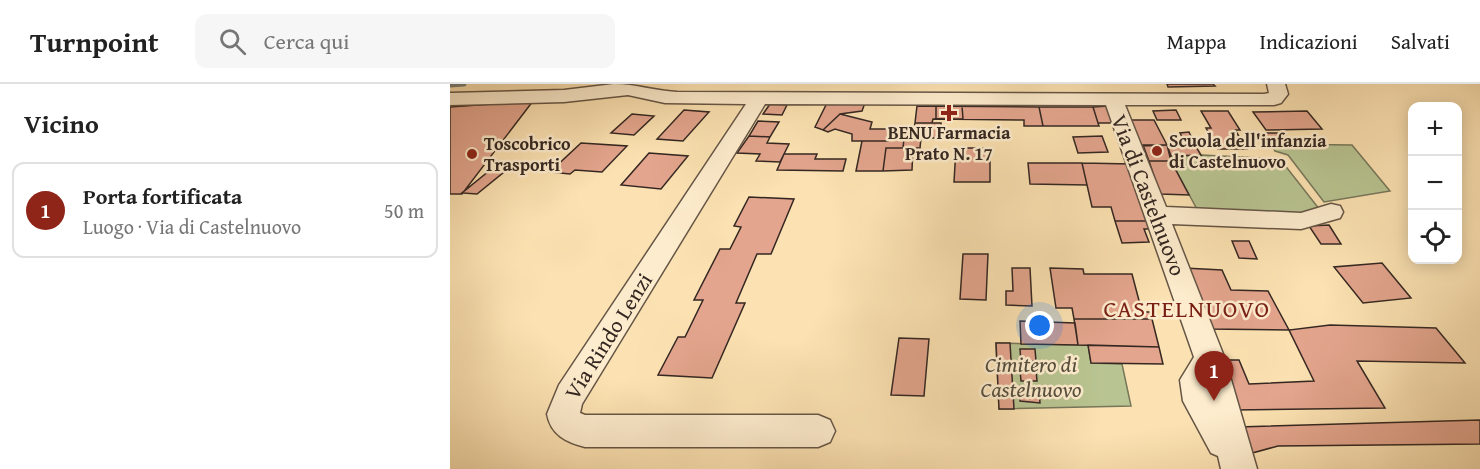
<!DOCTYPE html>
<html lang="it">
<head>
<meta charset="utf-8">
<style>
  body { margin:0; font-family:"Gentium Book Plus",serif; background:#f6f6f6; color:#222 }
  .controls { position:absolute; right:18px; top:18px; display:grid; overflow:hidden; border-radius:12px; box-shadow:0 3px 15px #0003 }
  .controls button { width:54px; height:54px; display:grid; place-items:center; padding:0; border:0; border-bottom:2px solid #e0e0e0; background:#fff; color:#222; font:30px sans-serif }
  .you { position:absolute; left:590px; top:242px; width:21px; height:21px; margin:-15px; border:4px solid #fff; border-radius:50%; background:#1a73e8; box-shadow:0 0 0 9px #1a73e833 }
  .badge { display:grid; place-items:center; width:39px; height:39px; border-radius:50%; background:#8f2418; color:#fff; font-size:20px; font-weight:700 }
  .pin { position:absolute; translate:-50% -50px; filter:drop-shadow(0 2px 3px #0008) }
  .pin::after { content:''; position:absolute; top:32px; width:21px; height:18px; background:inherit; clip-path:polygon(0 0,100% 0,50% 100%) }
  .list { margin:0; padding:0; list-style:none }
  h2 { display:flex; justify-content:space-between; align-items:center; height:78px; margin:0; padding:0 24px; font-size:26px }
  h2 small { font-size:20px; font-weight:400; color:#767676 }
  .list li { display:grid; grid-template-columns:39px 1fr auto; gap:18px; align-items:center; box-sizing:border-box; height:96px; margin:0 12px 12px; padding:0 12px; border:2px solid #e0e0e0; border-radius:12px }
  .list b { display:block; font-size:22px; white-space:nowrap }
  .list p { margin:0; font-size:20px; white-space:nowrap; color:#767676 }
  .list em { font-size:20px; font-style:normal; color:#767676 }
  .icon { flex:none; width:33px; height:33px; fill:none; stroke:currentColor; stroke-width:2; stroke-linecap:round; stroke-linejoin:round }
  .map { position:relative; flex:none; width:1030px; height:385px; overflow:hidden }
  header { display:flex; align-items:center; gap:36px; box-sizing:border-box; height:84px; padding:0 30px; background:#fff; border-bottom:2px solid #e0e0e0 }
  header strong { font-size:28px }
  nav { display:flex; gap:33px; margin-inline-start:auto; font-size:21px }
  .search { width:420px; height:54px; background:#f6f6f6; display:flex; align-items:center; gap:15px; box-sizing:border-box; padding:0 21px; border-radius:12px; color:#767676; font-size:22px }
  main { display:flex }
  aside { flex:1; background:#fff }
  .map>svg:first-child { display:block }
  .green { fill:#b8c491; stroke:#76765a; stroke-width:1.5 }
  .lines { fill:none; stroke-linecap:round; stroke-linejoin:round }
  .stream { stroke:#76807b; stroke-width:5 }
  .building { fill:#e3a58d; stroke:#342722; stroke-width:1.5 }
  .street-casing { stroke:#665646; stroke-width:3 }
  .street { fill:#fdeccd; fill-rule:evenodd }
  .poi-dot { fill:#8f2418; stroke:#fdeccd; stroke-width:2 }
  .labels { text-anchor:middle; stroke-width:5; stroke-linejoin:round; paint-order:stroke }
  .far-poi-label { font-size:18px; font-weight:bold; fill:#342722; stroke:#fdeccd; text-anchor:start }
  .street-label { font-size:22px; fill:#342722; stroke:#fdeccd }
  .park-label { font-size:22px; font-style:italic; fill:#554e3e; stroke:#fdeccd }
  .neighbourhood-label { font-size:24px; letter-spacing:1.5px; fill:#7a1f14; stroke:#fdeccd }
</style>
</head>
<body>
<header>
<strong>Turnpoint</strong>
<div class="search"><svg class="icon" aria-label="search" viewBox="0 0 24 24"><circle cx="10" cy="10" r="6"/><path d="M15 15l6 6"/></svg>Cerca qui</div>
<nav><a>Mappa</a><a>Indicazioni</a><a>Salvati</a></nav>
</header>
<main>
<aside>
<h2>Vicino<small></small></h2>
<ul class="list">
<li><span class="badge">1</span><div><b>Porta fortificata</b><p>Luogo · Via di Castelnuovo</p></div><em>50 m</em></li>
</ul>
</aside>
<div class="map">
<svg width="1030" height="385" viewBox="0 0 1030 385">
  <rect width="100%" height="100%" fill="#fce2b2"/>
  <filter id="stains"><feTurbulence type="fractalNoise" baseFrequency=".00333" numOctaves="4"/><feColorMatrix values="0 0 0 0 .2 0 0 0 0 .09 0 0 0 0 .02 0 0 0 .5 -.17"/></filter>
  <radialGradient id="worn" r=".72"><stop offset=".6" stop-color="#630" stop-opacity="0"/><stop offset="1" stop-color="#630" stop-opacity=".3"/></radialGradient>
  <path class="green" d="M821 60 902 61 940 107 874 118 838 71 825 67Z
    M751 71 830 75 870 126 863 130 748 127 721 77V72Z
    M546 259 638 261 641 279 672 280 681 322 549 325Z"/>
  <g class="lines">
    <path class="stream" d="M0 1 14 0"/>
  </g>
  <path class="building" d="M717 0H763L765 2 718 3Z
    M379 15 416 16 412 27 390 30 373 46 365 43Z
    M83 17 12 110H0V23Z
    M320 20 337 21 332 31 313 30Z
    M467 22 589 23 593 42H574V36L483 35 482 39H465Z
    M486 22H512L513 35H486Z
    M659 22 664 39H648L643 23Z
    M589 23H643L649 42H593Z
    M234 26 259 28 233 57 207 55Z
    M726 26 731 36H707L703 27Z
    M751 27H778L790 46H785L797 65H768L756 44H761Z
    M857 27 872 45 816 46 803 28Z
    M182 30 204 32 184 51 161 49Z
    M390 30 422 38 420 45H439L438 57H402V50L385 45 378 48 373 46Z
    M681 36H704L717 61 690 62Z
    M308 37 329 38 320 53 299 52Z
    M465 39H491V54H471L470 64H463L462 86 433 87 436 64H453L455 45H464Z
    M439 45H455L453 64H436L433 87H406L412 57H438Z
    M739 48 745 61H736L730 49Z
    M813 49H834L838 55H816Z
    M299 52 320 53 317 59 339 60 330 78 306 77 310 70 287 69Z
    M652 52 658 68 628 69 623 53Z
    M131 59 177 62 152 88 125 86 120 90 100 88Z
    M693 61H717L721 77H699Z
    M717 61H745L751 71 721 72Z
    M506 64H540V98H504Z
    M199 69 238 72 211 105 171 101Z
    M334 70H367L365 75H396L393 87 327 86Z
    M699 77H721L739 111 710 110Z
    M578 79H632L637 101 580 100Z
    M632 79 682 80 701 137H665L661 123H642Z
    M39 87 54 88 27 110 12 109Z
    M299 113 344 115 321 170H307L286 219H295L262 294 208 291 228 253H235L253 216H244L270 165H280L291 143 284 142Z
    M665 137H701L704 145H694L699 158 672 159Z
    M879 141 891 160H871L859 142Z
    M782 157H799L807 175 789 174Z
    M513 170H538L536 216 510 215Z
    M932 179 961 214 913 219 884 183Z
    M562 184H580L582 222 556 221V207H563Z
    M600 184 633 185 634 190H682L692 228H701L702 235H624L622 224H606Z
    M734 184 772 186 781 206 818 207 839 246 758 245Z
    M624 235H702L709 263 628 261Z
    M570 237 625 239 628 261 571 260Z
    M880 241 986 244 1015 279 907 277 935 324 785 326 769 276H789L799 300 864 297 839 246Z
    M449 254 479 255 474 312 441 311Z
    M546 259H560L564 325H549Z
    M638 261 709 263 713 280 641 279Z
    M570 265H585L586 277H571Z
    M586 285 587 297H571L570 286Z
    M570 302 589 304 590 319 570 317Z
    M1030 336V360L828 362 795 371 788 343Z"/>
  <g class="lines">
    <g class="street-casing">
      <path id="street" d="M164 0C186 0 205 7 227 8L814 10 819 9 817 0H835L838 10 831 19 824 21H675L716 123 851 129 881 120 890 122 893 128 890 134 851 145 722 140 775 275 807 385H771L768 372 761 369 733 317 730 296 744 273 656 21 315 20 132 320 130 329 135 331H368L380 336 385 347 380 358 368 363H135C116 358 101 351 97 330L109 301 296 20 215 19 178 11 114 18 0 21V9L114 6Z"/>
    </g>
    <use href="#street" class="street"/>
  </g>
  <g class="poi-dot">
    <path d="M496 20h6v6h6v6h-6v6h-6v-6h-6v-6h6z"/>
    <circle cx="707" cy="67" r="6"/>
    <circle cx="22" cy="70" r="6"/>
  </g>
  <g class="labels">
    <g class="far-poi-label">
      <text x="499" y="55" text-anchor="middle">BENU Farmacia<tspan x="499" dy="21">Prato N. 17</tspan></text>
      <text x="719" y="63">Scuola dell'infanzia<tspan x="719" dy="21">di Castelnuovo</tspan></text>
      <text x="34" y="66">Toscobrico<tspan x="34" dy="21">Trasporti</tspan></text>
    </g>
    <g class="street-label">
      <text transform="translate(699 111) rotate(69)" y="8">Via di Castelnuovo</text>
      <text transform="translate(158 252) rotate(-58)" y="8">Via Rindo Lenzi</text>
    </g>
    <g class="park-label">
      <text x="581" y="288">Cimitero di<tspan x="581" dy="25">Castelnuovo</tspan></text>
    </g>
    <g class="neighbourhood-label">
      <text x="737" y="233">CASTELNUOVO</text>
    </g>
  </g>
  <rect width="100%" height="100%" filter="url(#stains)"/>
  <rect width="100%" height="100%" fill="url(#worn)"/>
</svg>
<div class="controls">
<button>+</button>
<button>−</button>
<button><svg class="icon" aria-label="locate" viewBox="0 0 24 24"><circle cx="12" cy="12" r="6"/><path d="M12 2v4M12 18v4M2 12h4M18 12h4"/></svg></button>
</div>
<div class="you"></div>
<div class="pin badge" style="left:764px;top:317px">1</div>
</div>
</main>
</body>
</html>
